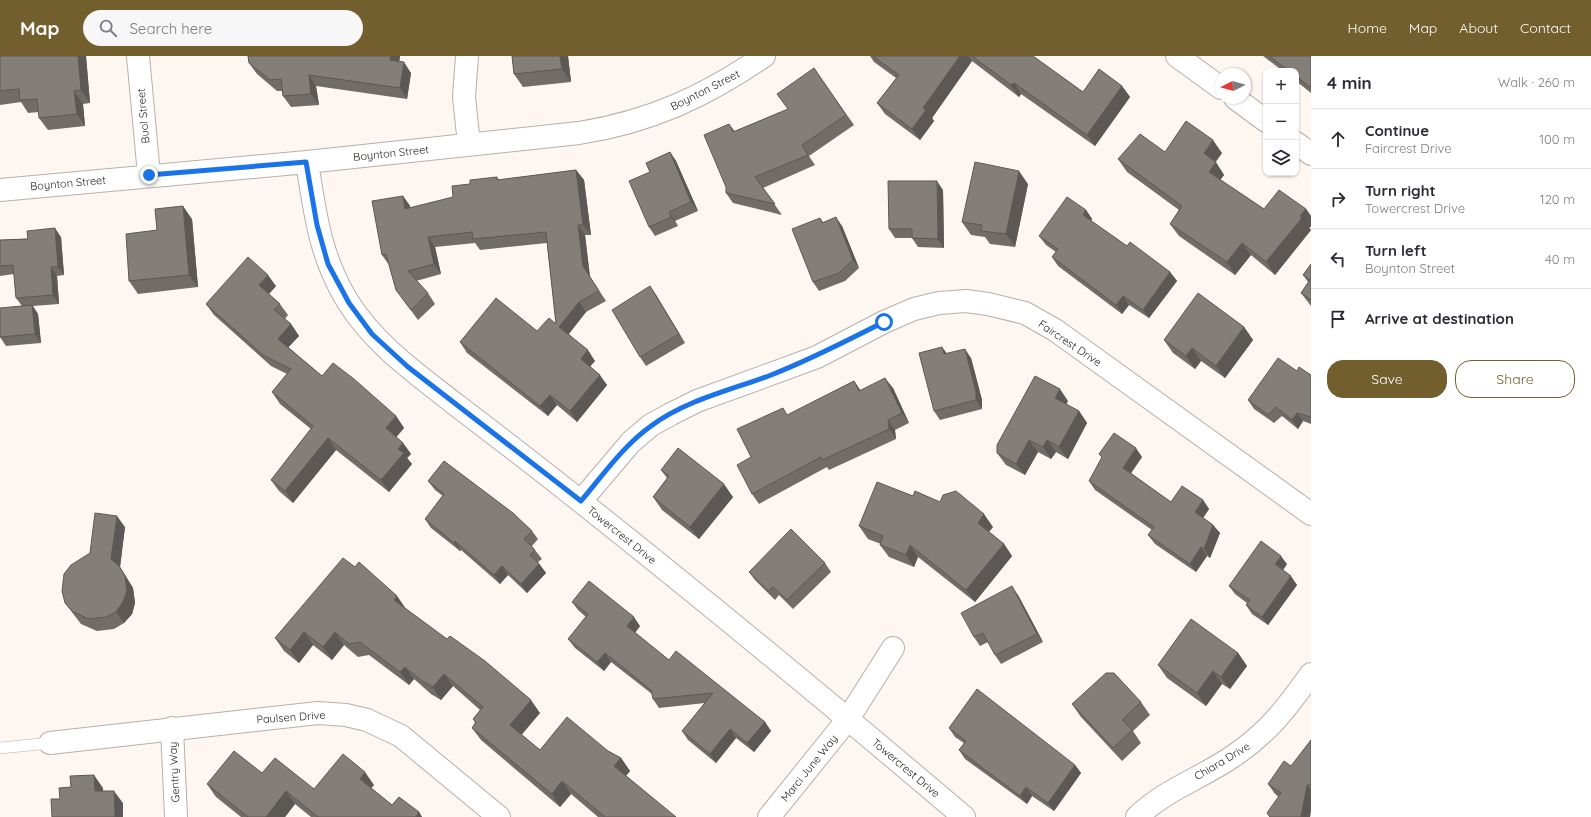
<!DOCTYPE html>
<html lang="en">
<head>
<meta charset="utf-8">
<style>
  body { margin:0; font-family:Quicksand,sans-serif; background:#f7f7f7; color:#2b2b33 }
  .controls { position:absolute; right:12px; top:12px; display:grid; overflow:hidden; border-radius:8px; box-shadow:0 1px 3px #0004 }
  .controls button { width:36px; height:36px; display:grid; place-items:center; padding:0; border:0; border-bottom:1px solid #e1e1e2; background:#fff; color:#2b2b33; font:20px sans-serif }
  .compass { position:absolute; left:1215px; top:12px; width:36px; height:36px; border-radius:50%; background:#fff; box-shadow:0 1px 3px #0004; rotate:264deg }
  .stop { position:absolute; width:12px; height:12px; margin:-9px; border:3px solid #1a73e8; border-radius:50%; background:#fff }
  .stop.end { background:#1a73e8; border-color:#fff; box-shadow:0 1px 4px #0008 }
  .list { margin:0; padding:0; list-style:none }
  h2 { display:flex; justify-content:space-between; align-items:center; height:52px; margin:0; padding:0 16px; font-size:17px }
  h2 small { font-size:13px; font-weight:400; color:#7c7c81 }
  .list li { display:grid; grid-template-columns:26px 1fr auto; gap:12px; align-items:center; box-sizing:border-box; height:60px; padding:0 16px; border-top:1px solid #e1e1e2 }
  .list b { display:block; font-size:15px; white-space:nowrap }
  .list p { margin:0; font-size:13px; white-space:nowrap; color:#7c7c81 }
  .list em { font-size:13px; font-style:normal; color:#7c7c81 }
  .actions { display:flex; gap:8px; padding:12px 16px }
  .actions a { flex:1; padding:9px 0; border:1px solid #735f2e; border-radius:16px; text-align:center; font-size:14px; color:#735f2e }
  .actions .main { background:#735f2e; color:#fff }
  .icon { flex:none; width:22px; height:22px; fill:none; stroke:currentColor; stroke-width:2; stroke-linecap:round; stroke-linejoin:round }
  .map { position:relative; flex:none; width:1311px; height:761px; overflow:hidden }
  header { display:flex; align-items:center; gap:24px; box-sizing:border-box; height:56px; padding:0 20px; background:#735f2e; color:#fff }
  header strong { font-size:19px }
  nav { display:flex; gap:22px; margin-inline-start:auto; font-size:14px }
  .search { width:280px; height:36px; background:#f7f7f7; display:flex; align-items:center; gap:10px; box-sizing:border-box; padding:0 14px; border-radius:22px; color:#7c7c81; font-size:15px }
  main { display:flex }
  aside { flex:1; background:#fff }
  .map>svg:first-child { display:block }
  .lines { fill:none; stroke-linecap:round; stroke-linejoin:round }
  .lane-casing { stroke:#b6afaa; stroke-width:12 }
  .street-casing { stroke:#b6afaa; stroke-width:24 }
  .lane { stroke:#fff; stroke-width:11 }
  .street { stroke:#fff; stroke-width:22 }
  .wall { fill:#726c68 }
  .shaded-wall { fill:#5c5855 }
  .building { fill:#847e79; stroke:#5c5855 }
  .route { stroke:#1a73e8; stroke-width:5 }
  .labels { text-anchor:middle; stroke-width:4; stroke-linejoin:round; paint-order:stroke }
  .street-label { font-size:11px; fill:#1c1a18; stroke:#fff }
</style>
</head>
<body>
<header>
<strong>Map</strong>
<div class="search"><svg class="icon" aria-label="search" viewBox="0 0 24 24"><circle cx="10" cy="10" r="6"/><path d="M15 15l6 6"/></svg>Search here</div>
<nav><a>Home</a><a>Map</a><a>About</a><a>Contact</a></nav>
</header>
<main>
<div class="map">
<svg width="1311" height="761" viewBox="0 0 1311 761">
  <rect width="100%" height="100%" fill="#fef6f1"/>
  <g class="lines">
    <g class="lane-casing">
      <path id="lane" d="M0 692 50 687"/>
    </g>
    <g class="street-casing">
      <path id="street" d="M138 0 149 119
        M467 0 464 41 469 88
        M1177 0 1221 32
        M1235 42 1266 65
        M1296 87 1311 98
        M307 106C315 157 320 201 348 246 375 289 417 318 455 348 497 380 539 412 580 445 710 548 838 654 964 761
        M0 134 307 106 579 77C650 66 706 40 764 0
        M581 445 631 386 651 369 671 358 697 345 817 301 884 266 914 253 939 247 966 245 988 248 1025 257 1055 274 1311 458
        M172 672 176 761
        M50 687 318 657 346 659 367 664 401 680 499 761
        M769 761 848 663 893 592
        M1137 761C1165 734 1201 722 1232 701 1268 677 1286 653 1311 618"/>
    </g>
    <use href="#lane" class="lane"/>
    <use href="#street" class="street"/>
  </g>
  <path class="wall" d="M0 0H86L90 47 83 48 85 70 48 74 39 62V56L28 57 21 46 0 49Z
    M248 0H400L399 6 411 17 407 43 316 30 319 49 291 51 283 40 282 35H277L257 18 249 7Z
    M512 0H568L571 26 523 31 514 18Z
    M870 0H1033L1083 36 1122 30 1130 41 1095 90 1021 38 1019 41 972 5 932 62 934 65 920 84 885 58 877 47 896 22 874 6Z
    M1263 0H1311V37L1296 25V15H1283Z
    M814 12 854 69 809 100 815 109 763 132 782 159 733 147 726 137 735 75 788 53Z
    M670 96 676 105 698 155 675 165 678 170 655 180 649 171 650 116Z
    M1165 96 1222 97 1215 106 1224 119 1220 124 1264 153H1306L1311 160V170L1309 172 1311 174 1275 219 1251 199 1235 219 1179 180 1170 168 1179 154 1127 116 1118 103Z
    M576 114 584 124 591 179H585L590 221 606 245 586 256 569 278 595 305 590 310 607 329 577 366 557 349 548 360 467 297 460 286 537 275 556 268 547 187 480 194 475 187 435 191 441 218 416 225 428 237 435 248 418 264 396 234 389 209 382 199 403 140 410 150V152L453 141 470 128 497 121 499 124Z
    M1028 128 1015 191 990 188 985 181 971 179 962 166Z
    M943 134 944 192 918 191 912 182H895L889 173Z
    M1086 154 1092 163 1091 165 1127 190 1170 216 1177 225 1149 262 1129 249 1122 258 1058 210 1052 201 1056 196 1046 189 1039 180Z
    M820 162 823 166 842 170 859 212 845 225 819 235 813 226Z
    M192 163 198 231 138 238 129 225 157 174Z
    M61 181 64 219 57 220 59 248 33 250 38 258 41 287 6 290 0 281 22 250 16 242 14 218 0 220V184Z
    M1311 208V250L1301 237 1308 226 1303 219Z
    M276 230 269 238 280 248 288 259 285 263 291 268 299 280 288 291 322 320 396 360 404 372 396 381 403 387 411 398 407 402 412 408 389 436 336 394 293 447 279 435 271 424 311 373 280 348 272 336 287 318 271 310 214 259 206 248Z
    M650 230 656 239 685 287 646 310 640 301Z
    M1244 271 1253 284 1225 322 1201 305 1195 313 1173 297 1164 284Z
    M947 297 971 302 982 344V353L940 364 934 355Z
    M1297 315 1311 319V368L1303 365 1298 373 1282 360 1274 367 1254 353 1248 344Z
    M854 325 860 334 893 332 909 367 895 374 896 383 829 414 827 411 759 448 752 438 751 401 788 359Z
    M1068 345 1066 349 1079 355 1087 367 1068 403 1056 396 1051 403 1038 396 1025 419 1006 409 997 397Z
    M1099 398 1142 401 1131 417 1171 446 1203 444 1209 453 1203 462 1213 469 1220 477 1210 502 1207 500 1196 516 1155 488 1148 479 1152 474 1095 434 1089 425 1102 402Z
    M661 414 733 441 699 483 662 454 653 441 667 422Z
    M428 425 532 475 538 483 532 490 535 494 542 503 538 506 546 517 527 537 508 519 500 528 461 494 460 495 431 472 425 463 443 440 435 434Z
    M859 470 993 471 989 476 1004 488 1012 500 975 546 918 501 914 511 889 501 880 489 881 488 868 483Z
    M125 471 120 511 133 532 135 547 132 558 124 567 114 573 97 575 81 568 65 547 90 497Z
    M825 507 831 516 793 553 779 539 775 544 755 524 749 516Z
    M1287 508 1283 514 1297 529 1268 569 1252 558 1246 549 1247 547 1235 538 1229 530Z
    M355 511 397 540 405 552 540 657 521 678 540 694 608 695 621 702 630 715 626 720 676 761H598L571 738 560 751 481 684 472 672 475 667 473 663 480 654 453 630 441 644 431 638 414 623 409 629 369 599 358 601 344 589 332 604 313 589 299 607 284 595 275 582Z
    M1018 539 1043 586 1001 608 995 599 988 586 980 590 974 581Z
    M572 546 640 570 635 577 669 604 765 666 771 675 754 696 736 682 716 707 688 684 682 675 705 647 659 652 653 643 652 638 611 606 604 615 575 592 568 583 586 561 578 554Z
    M1238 597 1247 610 1230 633 1222 628 1206 650 1167 622 1158 609Z
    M1141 646 1150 659 1133 675 1141 687 1122 705 1081 661 1072 648Z
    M949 672 1075 709 1081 717 1054 755 1032 740 1027 748 965 703 959 694 964 687 955 681Z
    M1311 684V753L1310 761H1270L1279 741 1275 738 1268 728 1291 710Z
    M262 717 314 733 374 729 371 732 392 749 419 756 422 761H311L295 748 285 761H241L216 741 207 728Z"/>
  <path class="shaded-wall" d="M78 0H86L90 47 81 34Z
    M391 0H400L398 15 390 4Z
    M560 0H568L571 26 562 13Z
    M960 0H968L972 5 932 62 934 65 920 84 912 73 923 52Z
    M404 6 411 17 407 43 400 32Z
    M309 19 316 30 319 49 311 38Z
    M1014 27 1021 38 1019 41 1011 29Z
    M1122 30 1130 41 1095 90 1087 79Z
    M74 35 83 48 85 70 77 58Z
    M729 68 737 78 733 76Z
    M1213 84 1222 97 1213 110 1204 97Z
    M670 96 676 105 698 155 691 146Z
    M1216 106 1224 119 1217 128 1209 116Z
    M576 114 584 124 591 179 583 169Z
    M1019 115 1028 128 1015 191 1006 178Z
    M937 125 943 134 944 192 938 183Z
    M403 140 410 150 412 163 405 153Z
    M183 150 192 163 198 231 189 219Z
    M1306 153 1311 160V170L1309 172 1311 174 1275 219 1266 206Z
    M1086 154 1092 163 1089 168 1083 159Z
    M669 156 675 165 678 170 671 161Z
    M836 161 842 170 859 212 853 204Z
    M578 169 585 179 590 221 606 245 583 210Z
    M55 172 61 181 64 219 58 211Z
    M428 181 435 191 441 218 434 208Z
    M1242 187 1251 199 1235 219 1227 206Z
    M51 211 57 220 59 248 53 239Z
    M1170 216 1177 225 1149 262 1143 254Z
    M268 219 276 230 267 240 259 229Z
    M650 230 656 239 685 287 679 278Z
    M1123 240 1129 249 1122 258 1116 249Z
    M579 246 586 256 566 281 559 271Z
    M32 249 38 258 41 287 35 278Z
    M291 268 299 280 286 294 278 283Z
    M1244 271 1253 284 1225 322 1216 310Z
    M942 291 949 300 944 298Z
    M1192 292 1201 305 1195 313 1186 300Z
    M965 293 971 302 982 344V353L976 344Z
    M588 294 595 305 588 313 581 303Z
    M600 319 607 329 577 366 570 355Z
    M885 322 893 332 909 367 902 357Z
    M854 325 861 335H859Z
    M1060 333 1068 345 1063 354 1055 342Z
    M550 339 557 349 548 360 540 350Z
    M1079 355 1087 367 1068 403 1059 391Z
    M1297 357 1303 365 1298 373 1292 364Z
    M396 360 404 372 394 384 386 372Z
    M888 364 895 374 896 383 889 373Z
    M328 382 336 394 293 447 285 435Z
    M1029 384 1038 396 1025 419 1016 408Z
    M1047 384 1056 396 1051 403 1043 391Z
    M403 387 411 398 407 402 412 408 389 436 381 424 398 393Z
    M1136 392 1142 401 1129 420 1123 412Z
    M724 428 733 441 699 483 690 471Z
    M1203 444 1209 453 1201 465 1195 456Z
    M984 458 993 471 986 479 978 467Z
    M117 460 125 471 120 511 133 532 135 547 132 558 124 567 116 556 111 503Z
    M1213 469 1220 477 1210 502 1204 493Z
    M455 485 461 494 460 495 454 487Z
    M1004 488 1012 500 975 546 966 534Z
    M910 489 918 501 914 511 906 499Z
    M1201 491 1207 500 1196 516 1190 508Z
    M1281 500 1287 508 1281 517 1275 508Z
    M539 508 546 517 527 537 521 528Z
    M502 510 508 519 500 528 494 519Z
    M1291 520 1297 529 1268 569 1262 561Z
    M1012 530 1018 539 1043 586 1037 578Z
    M397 540 406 553 394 544Z
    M634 561 640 570 633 579 627 570Z
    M304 576 313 589 299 607 290 594Z
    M335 576 344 589 332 604 323 591Z
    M605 597 611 606 604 615 597 606Z
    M1238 597 1247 610 1230 633 1221 621Z
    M405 611 414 623 409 629 400 616Z
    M1213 615 1222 628 1206 650 1197 637Z
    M444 618 453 630 441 644 433 631Z
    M531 644 540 657 519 682 510 669Z
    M765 666 771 675 754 696 747 687Z
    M730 673 736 682 716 707 710 698Z
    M621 702 630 715 623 723 614 710Z
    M1075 709 1081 717 1054 755 1048 747Z
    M365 716 374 729 368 735 360 723Z
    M94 719 103 732 104 748 95 735Z
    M562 725 571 738 560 751 552 738Z
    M1307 729 1311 735V753L1310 761H1301Z
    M1026 731 1032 740 1027 748 1020 740Z
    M114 735 123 747V761H115Z
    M286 735 295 748 285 761H266Z
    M419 756 422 761H416Z"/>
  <path class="building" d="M0 0H78L81 34 74 35 77 58 39 62 37 43 20 44 19 33 0 35Z
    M248 0H391L390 4 404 6 400 32 309 19 311 38 283 40 281 23 270 24 249 7Z
    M512 0H560L562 13 514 18Z
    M873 0H960L923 52 926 54 912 73 877 47 899 19Z
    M972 0H1033L1083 36 1099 13 1122 30 1087 79 1014 27 1011 29Z
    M1269 0H1311V32L1296 20V15H1289Z
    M814 12 846 59 802 89 808 99 755 121 775 148 726 137V131L704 79 729 68 733 76 788 53 777 38Z
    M1186 65 1213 84 1204 97 1216 106 1209 116 1264 153 1279 134 1306 153 1300 160 1302 162 1266 206 1242 187 1227 206 1170 168 1182 150 1118 103 1140 78 1165 96Z
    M670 96 691 146 669 156 671 161 649 171 629 125 650 116 646 107Z
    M975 106 1019 115 1006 178 981 175 982 169 962 166Z
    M576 114 583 169H578L583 210 599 235 579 246 559 271 588 294 581 303 600 319 570 355 550 339 540 350 460 286 496 242 537 275 549 262 556 268 546 176 473 183 472 176 428 181 434 208 408 215 428 237 411 254 396 234 386 198 382 199 372 145 403 140 405 153 453 141 452 130 470 128V124L497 121V124Z
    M888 125H937L938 183 912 182V173H889Z
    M1067 141 1086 154 1083 159 1127 190 1130 186 1170 216 1143 254 1123 240 1116 249 1052 201 1058 193 1039 180Z
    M183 150 189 219 129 225 126 178 157 174 155 153Z
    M836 161 853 204 839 217 813 226 792 173 820 162 822 167Z
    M55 172 58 211H51L53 239 16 242 13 209 0 210V184L28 183 27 175Z
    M248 201 268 219 259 229 280 248 274 254 291 268 278 283 322 320 333 307 354 323 396 360 386 372 403 387 398 393 404 397 381 424 328 382 285 435 271 424 313 370 272 336 291 313 263 299 206 248Z
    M1311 208V244L1301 237 1310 224 1303 219Z
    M650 230 679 278 640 301 612 254Z
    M1198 237 1244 271 1216 310 1192 292 1186 300 1164 284Z
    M32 249 35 278 0 281V252Z
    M942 291 944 298 965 293 976 336V344L934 355 919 297Z
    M1278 302 1297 315 1299 311 1311 319V361L1297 357 1292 364 1276 351 1268 359 1248 344Z
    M1035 320 1060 333 1055 342 1079 355 1059 391 1047 384 1043 391 1029 384 1016 408 997 397V389Z
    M885 322 902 357 888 364 889 373 822 404 821 401 752 438 737 409 751 401 737 373 783 352 787 359 854 325 859 335Z
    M1114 377 1136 392 1123 412 1171 446 1182 430 1203 444 1195 456 1213 469 1204 493 1201 491 1190 508 1148 479 1154 471 1089 425 1102 401 1099 398Z
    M678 392 724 428 690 471 653 441 669 420 661 414Z
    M444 405 513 457 532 475 524 483 535 494 530 499 539 508 521 528 502 510 494 519 455 485 454 487 425 463 444 438 428 425Z
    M877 426 913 440 915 435 940 446 943 439 956 435 984 458 978 467 1004 488 966 534 910 489 906 499 880 489 883 480 859 470Z
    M95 457 117 460 111 503 119 510 125 520 127 535 123 546 116 556 106 561 89 563 73 556 65 547 62 535 64 518 71 509 90 497Z
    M791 473 825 507 787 544 773 531 768 535 749 516Z
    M1261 485 1281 500 1275 508 1291 520 1262 561 1246 549 1250 544 1229 530Z
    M343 502 355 511 359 506 397 540 394 544 447 583 450 580 485 605 531 644 510 669 540 694 567 661 608 695 621 702 614 710 676 761H603L604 760 562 725 552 738 472 672 476 666 473 663 483 651 444 618 433 631 422 625 405 611 400 616 360 586 349 588 335 576 323 591 304 576 290 594 275 582Z
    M589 525 634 561 627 570 669 604 676 595 765 666 747 687 730 673 710 698 682 675 713 637 653 643 651 634 605 597 597 606 568 583 588 558 572 546Z
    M1012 530 1037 578 995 599 983 577 974 581 961 557Z
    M1191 563 1238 597 1221 621 1213 615 1197 637 1158 609Z
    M1106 617H1114L1141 646 1122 664 1132 674 1113 692 1072 648Z
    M977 633 1075 709 1048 747 1026 731 1020 740 959 694 966 685 949 672Z
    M1311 684V729H1307L1301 761H1270L1267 757 1281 737 1268 728 1284 705 1291 710Z
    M234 695 262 717 275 702 314 733 343 698 365 716 360 723 392 749 399 741 419 756 416 761H318L286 735 266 761H248L207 728Z
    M94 719 95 735H114L115 761H52L51 743H60L59 732 71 731 70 720Z"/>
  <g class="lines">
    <path class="route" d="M149 119 306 106 317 169 328 208 349 247 372 278 408 311 581 445C603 419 623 390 651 370 686 344 731 334 771 319 810 304 846 285 884 266"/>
  </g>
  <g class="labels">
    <g class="street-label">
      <text transform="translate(705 34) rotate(-27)" y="4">Boynton Street</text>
      <text transform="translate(143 60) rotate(-95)" y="4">Buol Street</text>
      <text transform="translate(391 97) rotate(-6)" y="4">Boynton Street</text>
      <text transform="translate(68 127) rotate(-5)" y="4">Boynton Street</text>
      <text transform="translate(1070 287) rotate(34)" y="4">Faircrest Drive</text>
      <text transform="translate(622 479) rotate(39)" y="4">Towercrest Drive</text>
      <text transform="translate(291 661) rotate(-4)" y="4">Paulsen Drive</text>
      <text transform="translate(1222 705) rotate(-31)" y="4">Chiara Drive</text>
      <text transform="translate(809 712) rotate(-51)" y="4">Marci June Way</text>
      <text transform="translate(906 712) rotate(40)" y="4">Towercrest Drive</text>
      <text transform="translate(174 716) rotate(-93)" y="4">Gentry Way</text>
    </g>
  </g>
</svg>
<div class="controls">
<button>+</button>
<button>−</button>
<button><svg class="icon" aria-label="layers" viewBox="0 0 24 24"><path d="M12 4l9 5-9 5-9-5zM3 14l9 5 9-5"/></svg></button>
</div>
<svg class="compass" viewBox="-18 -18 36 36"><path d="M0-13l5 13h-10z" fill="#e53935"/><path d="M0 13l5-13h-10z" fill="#7c7c81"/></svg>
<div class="stop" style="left:884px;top:266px"></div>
<div class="stop end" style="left:149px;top:119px"></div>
</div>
<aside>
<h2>4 min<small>Walk · 260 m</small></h2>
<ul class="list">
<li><svg class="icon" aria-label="ahead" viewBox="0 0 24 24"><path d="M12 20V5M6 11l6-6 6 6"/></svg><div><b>Continue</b><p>Faircrest Drive</p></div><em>100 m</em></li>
<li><svg class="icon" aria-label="right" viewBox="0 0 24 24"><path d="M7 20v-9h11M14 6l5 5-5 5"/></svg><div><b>Turn right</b><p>Towercrest Drive</p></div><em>120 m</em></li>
<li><svg class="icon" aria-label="left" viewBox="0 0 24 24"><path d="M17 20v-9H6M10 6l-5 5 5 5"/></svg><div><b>Turn left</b><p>Boynton Street</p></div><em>40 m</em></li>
<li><svg class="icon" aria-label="arrive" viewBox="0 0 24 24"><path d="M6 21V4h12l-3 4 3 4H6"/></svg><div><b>Arrive at destination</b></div></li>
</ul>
<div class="actions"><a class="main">Save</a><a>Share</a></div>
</aside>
</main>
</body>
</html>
